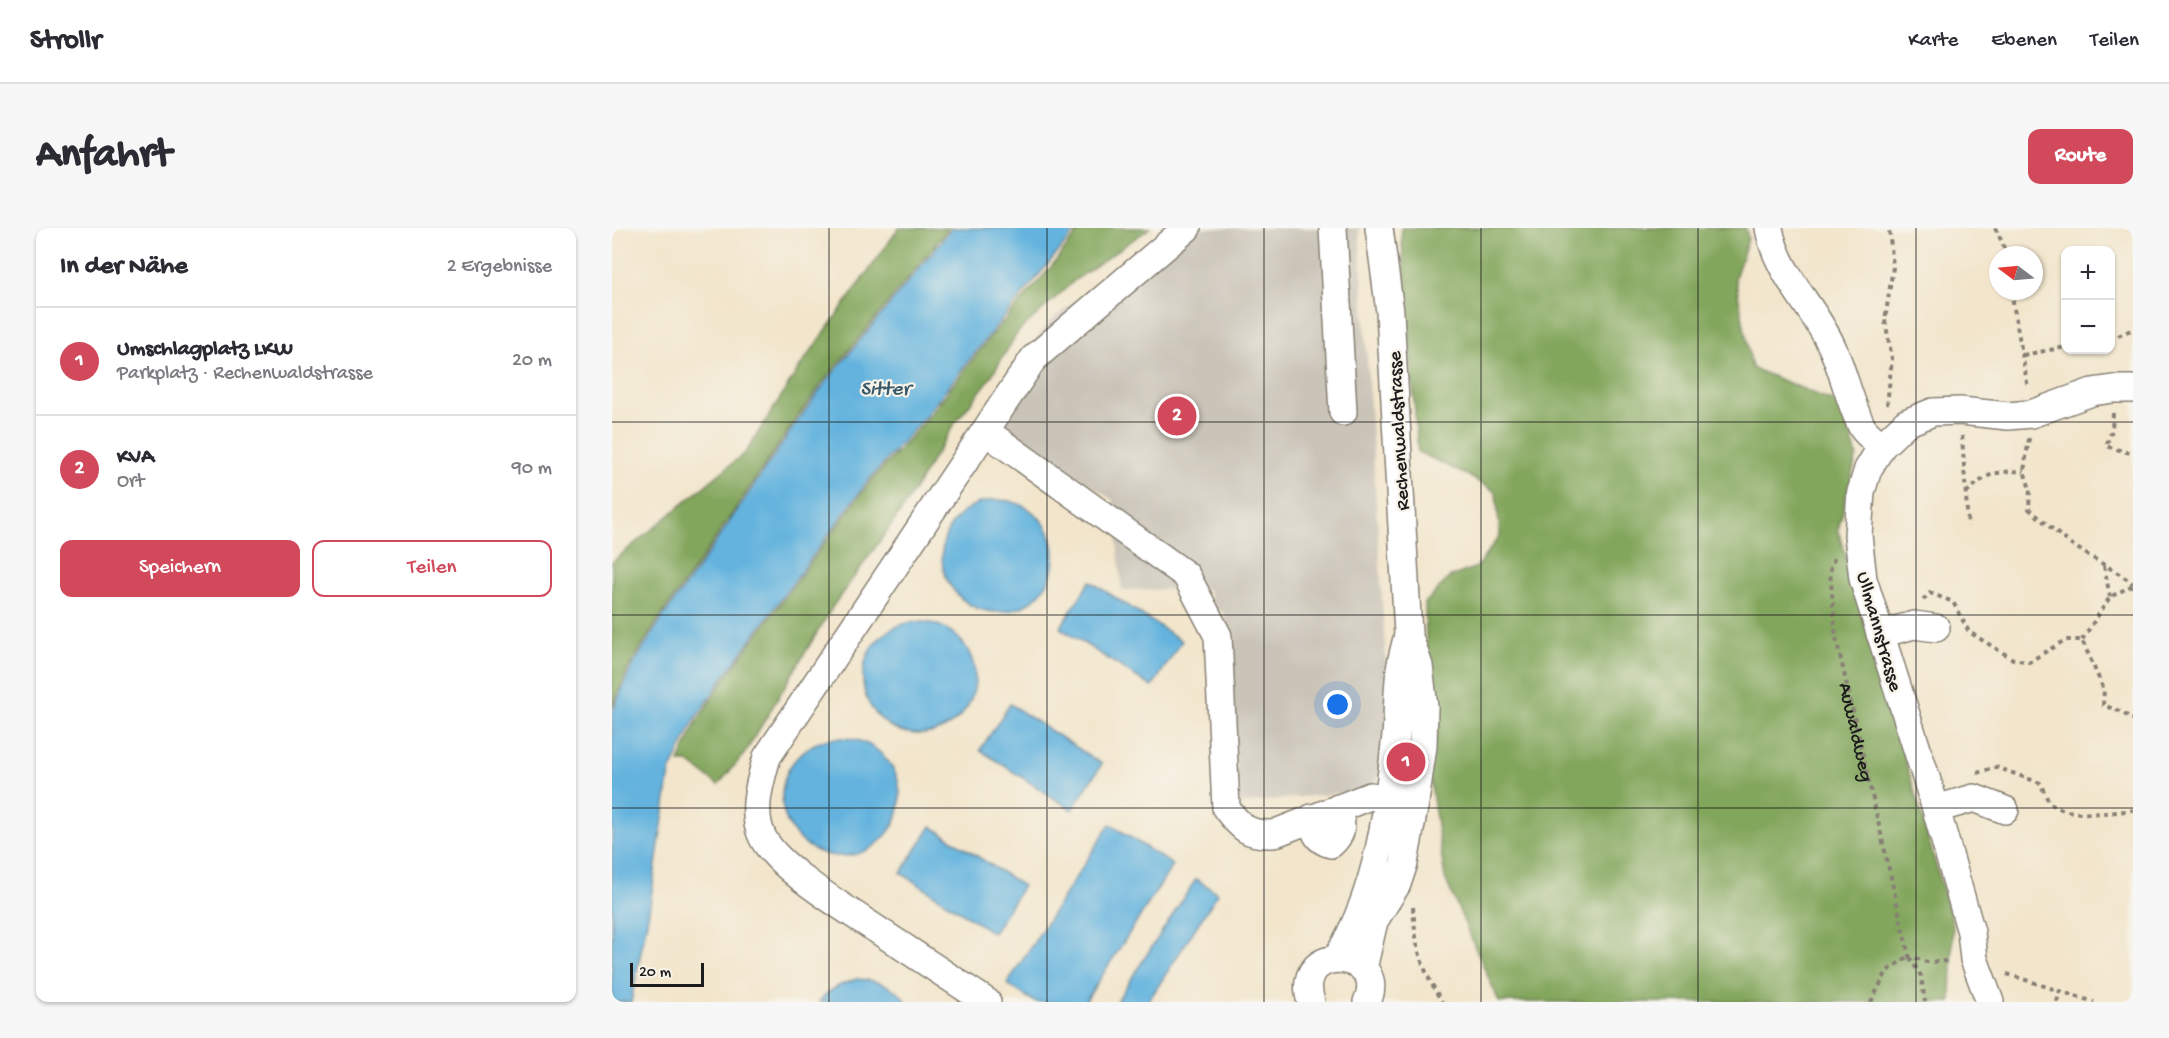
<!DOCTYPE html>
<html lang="de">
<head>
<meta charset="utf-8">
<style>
  body { margin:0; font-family:"Gochi Hand",sans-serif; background:#f7f7f7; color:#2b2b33 }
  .controls { position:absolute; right:18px; top:18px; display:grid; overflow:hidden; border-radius:12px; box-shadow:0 2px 4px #0004 }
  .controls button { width:54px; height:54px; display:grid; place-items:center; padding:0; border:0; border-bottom:2px solid #e1e1e2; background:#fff; color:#2b2b33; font:30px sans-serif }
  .compass { position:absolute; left:1377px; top:18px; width:54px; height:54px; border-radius:50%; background:#fff; box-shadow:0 2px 4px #0004; rotate:286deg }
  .scale { position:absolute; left:18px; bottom:15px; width:74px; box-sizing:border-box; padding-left:6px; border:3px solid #1c1c1c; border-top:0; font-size:16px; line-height:21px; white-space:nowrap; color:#1c1c1c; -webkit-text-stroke:4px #f7f3e8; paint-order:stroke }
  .you { position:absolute; left:726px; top:477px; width:21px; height:21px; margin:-15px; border:4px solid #fff; border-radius:50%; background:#1a73e8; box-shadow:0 0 0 9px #1a73e833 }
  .badge { display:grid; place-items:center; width:39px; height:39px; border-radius:50%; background:#d1495b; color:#fff; font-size:20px; font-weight:700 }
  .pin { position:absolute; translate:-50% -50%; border:3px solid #fff; box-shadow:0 2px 6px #0006 }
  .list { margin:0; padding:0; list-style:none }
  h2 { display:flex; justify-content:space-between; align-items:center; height:78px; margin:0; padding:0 24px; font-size:26px }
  h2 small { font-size:20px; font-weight:400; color:#7c7c81 }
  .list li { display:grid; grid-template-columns:39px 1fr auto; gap:18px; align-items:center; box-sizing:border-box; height:108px; padding:0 24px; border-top:2px solid #e1e1e2 }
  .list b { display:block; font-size:22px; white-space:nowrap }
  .list p { margin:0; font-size:20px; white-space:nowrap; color:#7c7c81 }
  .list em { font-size:20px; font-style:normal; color:#7c7c81 }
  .actions { display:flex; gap:12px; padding:18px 24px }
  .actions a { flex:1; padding:14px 0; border:2px solid #d1495b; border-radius:12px; text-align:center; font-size:21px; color:#d1495b }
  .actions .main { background:#d1495b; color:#fff }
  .map { position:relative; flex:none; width:1521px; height:774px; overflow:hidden; border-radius:12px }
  header { display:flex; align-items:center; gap:36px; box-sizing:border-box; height:84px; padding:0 30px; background:#fff; border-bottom:2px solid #e1e1e2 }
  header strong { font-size:28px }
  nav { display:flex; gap:33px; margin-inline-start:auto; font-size:21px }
  .intro { display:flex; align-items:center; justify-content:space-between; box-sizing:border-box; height:144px; padding:0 36px }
  h1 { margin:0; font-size:42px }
  .button { padding:15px 27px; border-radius:12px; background:#d1495b; color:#fff; font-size:21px; font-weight:700 }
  main { display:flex; gap:36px; padding:0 36px }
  aside { flex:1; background:#fff; border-radius:12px; box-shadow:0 2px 4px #0004 }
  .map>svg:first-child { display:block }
  .industrial { fill:#c9c3b8 }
  .forest { fill:#82a65b; stroke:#4f613c; stroke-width:1.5 }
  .water { fill:#63b3de; stroke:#40687d; stroke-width:1.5 }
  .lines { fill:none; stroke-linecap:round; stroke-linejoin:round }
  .minor-casing { stroke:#878074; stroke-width:30 }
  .path { stroke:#878074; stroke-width:4; stroke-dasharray:4.5 4.5; stroke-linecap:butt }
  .minor { stroke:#fff; stroke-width:27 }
  .grid { fill:none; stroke:#1c1c1c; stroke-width:1.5; stroke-opacity:0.55 }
  .labels { text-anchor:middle; stroke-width:4.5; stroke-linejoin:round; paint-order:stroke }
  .street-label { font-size:20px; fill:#1c1c1c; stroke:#f7f3e8 }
  .water-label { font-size:21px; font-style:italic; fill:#38586a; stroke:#f7f3e8 }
</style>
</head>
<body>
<header>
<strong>Strollr</strong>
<nav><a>Karte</a><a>Ebenen</a><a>Teilen</a></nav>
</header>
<div class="intro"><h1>Anfahrt</h1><a class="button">Route</a></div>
<main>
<aside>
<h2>In der Nähe<small>2 Ergebnisse</small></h2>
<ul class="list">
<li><span class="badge">1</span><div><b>Umschlagplatz LKW</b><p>Parkplatz · Rechenwaldstrasse</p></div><em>20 m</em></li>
<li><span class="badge">2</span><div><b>KVA</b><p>Ort</p></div><em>90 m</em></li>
</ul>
<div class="actions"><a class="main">Speichern</a><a>Teilen</a></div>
</aside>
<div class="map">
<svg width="1521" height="774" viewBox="0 0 1521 774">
  <rect width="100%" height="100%" fill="#f7f3e8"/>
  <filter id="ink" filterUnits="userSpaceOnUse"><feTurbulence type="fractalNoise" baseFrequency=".0167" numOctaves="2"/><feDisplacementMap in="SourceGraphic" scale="12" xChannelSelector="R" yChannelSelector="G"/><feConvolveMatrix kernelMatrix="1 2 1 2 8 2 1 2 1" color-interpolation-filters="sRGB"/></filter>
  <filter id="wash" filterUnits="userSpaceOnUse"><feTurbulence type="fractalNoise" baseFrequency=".008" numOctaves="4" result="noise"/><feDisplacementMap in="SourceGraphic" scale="24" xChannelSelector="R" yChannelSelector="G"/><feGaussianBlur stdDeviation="1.35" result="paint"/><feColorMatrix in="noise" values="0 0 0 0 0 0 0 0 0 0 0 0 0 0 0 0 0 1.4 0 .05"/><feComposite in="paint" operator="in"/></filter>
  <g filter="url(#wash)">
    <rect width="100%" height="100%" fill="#f2e5cb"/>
    <path class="industrial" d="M556 0H747L779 518 761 561 627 576 612 384 602 382 596 361 510 362 501 272 368 184 437 94Z"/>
    <path class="forest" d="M287 0H337L211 154 180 197 93 326 48 389 17 439 0 480V334L134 224 187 140Z
      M469 0H538L462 53 406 104 377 152 343 195 288 285 221 378 133 525 106 557 76 534H67L84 495 109 456 257 255 313 193 379 108 439 39Z
      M789 0H945L953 6 968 0H1134L1136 11 1123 50 1140 140 1228 176 1245 227 1226 302 1341 695 1339 774H887L833 650 817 544 813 375 838 349 865 339 888 307 884 264 855 247 806 224Z"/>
    <path class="water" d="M340 0H466L377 107 311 191 255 254 108 454 82 493 58 544 37 683 19 774H0V485L19 440 50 390 95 327 182 198 213 155Z
      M330 328a56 56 0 1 1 112 0a56 56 0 1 1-112 0Z
      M478 353 570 413 540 459 448 400Z
      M251 450a56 56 0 1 1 112 0a56 56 0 1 1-112 0Z
      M398 476 490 536 460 582 368 522Z
      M170 569a59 59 0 1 1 118 0a59 59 0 1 1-118 0Z
      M498 596 561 637 473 774H423L395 756Z
      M319 598 411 658 381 705 289 645Z
      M584 651 606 665 536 774H504Z
      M245 751C265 752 283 757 295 774H207C217 761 229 756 245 751Z"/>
  </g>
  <g filter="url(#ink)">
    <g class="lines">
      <g class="minor-casing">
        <path id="minor" d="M721 0 731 184
          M1157 0C1165 47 1203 79 1221 121 1232 146 1238 175 1250 199 1254 206 1263 212 1270 218
          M373 203 422 130 575 0
          M1268 406 1302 397 1324 400
          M1324 581 1362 570 1393 582
          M700 590C703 604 704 612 719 616 733 604 729 596 726 580
          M725 730C766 664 776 583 784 507 786 485 785 464 788 443 789 431 793 419 796 407
          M751 741 762 693 785 656 792 635 803 574 811 518 812 479 807 438 796 406 778 84 767 0
          M375 774C338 750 301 725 264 701 234 681 167 641 151 610 138 585 148 554 155 529L373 203 574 347 606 408 614 580C629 600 636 607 661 606L758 568 803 574
          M699 774C680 712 779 722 755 774
          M1378 774 1362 731 1359 704 1324 581 1251 351 1246 307 1249 264 1256 241 1270 218 1294 195 1321 184 1348 183 1396 188 1419 186 1480 164 1501 161H1521"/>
      </g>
      <g class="path">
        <path d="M1383 0 1391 16 1393 27"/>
        <path d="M1399 63 1416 160"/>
        <path d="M1498 112 1521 101"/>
        <path d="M1467 122H1474"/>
        <path d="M1411 127 1454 119"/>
        <path d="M1275 177 1280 131 1273 92 1281 39 1277 0"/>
        <path d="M1501 185 1500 202 1494 218 1521 226"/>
        <path d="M1350 208 1356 298"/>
        <path d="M1417 210 1412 243 1418 261 1417 281C1433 294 1448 309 1465 320 1484 333 1504 342 1521 356"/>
        <path d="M1354 265C1377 244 1381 244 1412 243"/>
        <path id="s1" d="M1222 330 1218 343 1224 410 1297 728 1315 734 1338 733"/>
        <path d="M1492 338 1498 369"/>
        <path d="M1311 372 1318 365 1341 374 1357 404 1401 431 1417 434 1453 412H1470L1492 462 1491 477 1505 482 1521 491"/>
        <path d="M1470 412 1498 369 1521 357"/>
        <path d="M1365 545 1384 539 1428 555C1431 560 1433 568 1437 573 1453 591 1499 585 1521 582"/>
        <path d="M801 679C804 722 808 737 830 774"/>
        <path d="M1395 746 1482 774"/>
        <path d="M1259 774 1275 743 1297 728 1309 748 1313 774"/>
        <path d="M1445 774 1448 762"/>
      </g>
      <use href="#minor" class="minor"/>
    </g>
  </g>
  <path class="grid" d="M217 0V774M435 0V774M652 0V774M869 0V774M1086 0V774M1304 0V774M0 194H1521M0 387H1521M0 580H1521"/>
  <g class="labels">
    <g class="street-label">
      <text transform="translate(785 203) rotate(-93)" y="7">Rechenwaldstrasse</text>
      <text transform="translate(1269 403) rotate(74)" y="7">Ullmannstrasse</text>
      <text dy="7" stroke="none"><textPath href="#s1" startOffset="177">Auwaldweg</textPath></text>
    </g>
    <g class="water-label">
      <text x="273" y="166">Sitter</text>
    </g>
  </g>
</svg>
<div class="controls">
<button>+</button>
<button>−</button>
</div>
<svg class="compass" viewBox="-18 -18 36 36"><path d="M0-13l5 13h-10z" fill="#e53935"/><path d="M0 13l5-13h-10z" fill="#7c7c81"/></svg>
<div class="scale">20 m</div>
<div class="you"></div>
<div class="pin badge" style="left:794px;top:534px">1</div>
<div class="pin badge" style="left:565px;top:188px">2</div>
</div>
</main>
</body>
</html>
